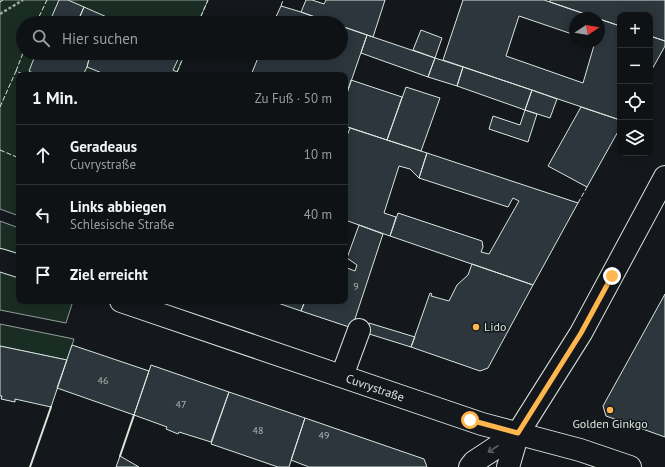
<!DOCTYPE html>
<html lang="de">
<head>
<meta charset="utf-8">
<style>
  body { margin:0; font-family:"PT Sans",sans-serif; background:#181b1e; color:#f1f3f6 }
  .controls { position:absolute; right:12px; top:12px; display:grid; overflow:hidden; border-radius:8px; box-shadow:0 2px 10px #0003 }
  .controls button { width:36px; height:36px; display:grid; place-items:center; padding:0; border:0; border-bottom:1px solid #2f3234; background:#0f1215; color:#f1f3f6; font:20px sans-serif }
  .compass { position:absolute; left:569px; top:12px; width:36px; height:36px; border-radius:50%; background:#0f1215; box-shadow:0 2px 10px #0003; rotate:78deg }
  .stop { position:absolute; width:12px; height:12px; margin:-9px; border:3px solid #ffb74d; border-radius:50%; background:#fff }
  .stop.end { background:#ffb74d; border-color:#fff; box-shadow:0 1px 4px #0008 }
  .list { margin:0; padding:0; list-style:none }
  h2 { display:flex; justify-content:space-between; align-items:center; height:52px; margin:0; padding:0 16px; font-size:17px }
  h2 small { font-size:13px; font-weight:400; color:#9b9ea0 }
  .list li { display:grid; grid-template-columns:26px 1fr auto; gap:12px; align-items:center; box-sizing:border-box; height:60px; padding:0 16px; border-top:1px solid #2f3234 }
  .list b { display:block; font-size:15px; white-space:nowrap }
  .list p { margin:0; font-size:13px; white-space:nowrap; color:#9b9ea0 }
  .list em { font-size:13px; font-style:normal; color:#9b9ea0 }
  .icon { flex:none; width:22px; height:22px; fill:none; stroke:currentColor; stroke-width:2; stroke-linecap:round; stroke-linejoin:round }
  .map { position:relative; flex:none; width:665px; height:467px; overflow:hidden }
  .search { position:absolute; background:#0f1215; box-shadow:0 2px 10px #0003; left:16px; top:16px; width:332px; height:44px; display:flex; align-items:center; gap:10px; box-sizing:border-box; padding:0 14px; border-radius:22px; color:#9b9ea0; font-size:15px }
  .panel { position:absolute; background:#0f1215; box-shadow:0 2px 10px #0003; left:16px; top:72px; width:332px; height:232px; border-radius:8px }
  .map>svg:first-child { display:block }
  .green { fill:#1a2d24; stroke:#939e99 }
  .building { fill:#2c363c; stroke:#d8e6dc }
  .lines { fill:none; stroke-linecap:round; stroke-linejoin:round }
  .minor-casing { stroke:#d8e6dc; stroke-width:24 }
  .major-casing { stroke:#d8e6dc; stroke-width:24 }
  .path { stroke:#9da8a2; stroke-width:2.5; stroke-dasharray:3 2; stroke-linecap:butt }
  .minor { stroke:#14181c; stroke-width:22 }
  .major { stroke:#14181c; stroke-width:22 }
  .fence { stroke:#d8e6dc; stroke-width:1; stroke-dasharray:5 2; stroke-linecap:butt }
  .wall { stroke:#d8e6dc; stroke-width:2 }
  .oneway { stroke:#59605f }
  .route { stroke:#ffb74d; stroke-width:5 }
  .poi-dot { fill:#ffb74d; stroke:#14181c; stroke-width:1.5 }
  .labels { text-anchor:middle; stroke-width:3; stroke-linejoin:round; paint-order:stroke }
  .number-label { font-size:10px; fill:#adbab4 }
  .poi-label { font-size:12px; fill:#d8e6dc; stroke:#14181c; text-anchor:start }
  .street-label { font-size:12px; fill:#d8e6dc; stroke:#14181c }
</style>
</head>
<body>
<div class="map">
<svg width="665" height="467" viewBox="0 0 665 467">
  <rect width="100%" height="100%" fill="#14181c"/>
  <path class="green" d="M0 0H208L198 23H23V53H185L176 75H19V216L0 209Z
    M0 221 19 228V259L0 252Z
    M0 267 19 274V301H73L66 323 0 310Z
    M0 324 74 339 67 360 0 346Z"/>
  <path class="building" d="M59 0H68L84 7 77 23H49Z
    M306 0H312L324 4 326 0H385L373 37 341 26V23H332L301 12Z
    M463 0H544L597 18H575V35L519 16 506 56 583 83 595 42H599V19L620 26V120L443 60Z
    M550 0H665V41L650 36V15H620V26L550 2Z
    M281 6 301 12 332 23H273Z
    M84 7 109 18 107 22 109 23H77Z
    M341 26 367 35 345 99V75H251L260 53H341Z
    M421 30 442 38 435 58 413 50Z
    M367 35 435 58 428 77 361 53Z
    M650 36 665 41V46L650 73Z
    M36 53H86L90 55 87 67 83 75H37L29 71Z
    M86 53H181L173 70 177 72 176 75H107L87 67 90 55Z
    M435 58 463 67 457 86 428 77Z
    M463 67 532 90 525 110 457 86Z
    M351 80 402 97 387 140 345 126V99Z
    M406 87 440 98 421 151 387 140Z
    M532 90 557 99 550 118 525 110Z
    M581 107 620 120V128L587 187 548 166Z
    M525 110 537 114 528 142 489 129 493 116 520 125Z
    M350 128 427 153 419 178 410 169 399 166 384 213 396 217 390 236 345 220V141Z
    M427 153 578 203 533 285 390 236 398 213 482 241 483 247 481 252 489 254 519 201 513 198 508 207 419 178Z
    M359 225 383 234 352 328 301 311 305 301H345V265H347V268L355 271 357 265 347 258Z
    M472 264 533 285 488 368 480 371 411 347 430 293 432 294 431 296 449 301 457 285 468 275Z
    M665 294V437L606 416 603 406Z
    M272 301H305L301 311Z
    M369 323 415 337 411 347 366 333Z
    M72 345 149 371 134 415 57 388Z
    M0 346 67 360 51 407 15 399V402L1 399 2 396H0Z
    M151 365 229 392 211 442 179 432 178 434 166 429 167 427 134 415Z
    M229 392 305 418 289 467H278L211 444Z
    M305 418 424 459 427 467H309L291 460Z
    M120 456 139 467H116Z"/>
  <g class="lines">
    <g class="minor-casing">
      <path id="minor" d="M0 260 19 266
        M121 301 482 424 580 450 630 467
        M342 376 359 330"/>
    </g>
    <g class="major-casing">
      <path id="major" d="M470 467 474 462 518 433
        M508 467 518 433 581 333 665 177"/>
    </g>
    <path class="path" d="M0 14 23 0"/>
    <use href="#minor" class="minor"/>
    <use href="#major" class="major"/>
    <path class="fence" d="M0 2 3 0
      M281 6 283 0
      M36 23 47 0
      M198 23 208 0
      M16 71 23 53
      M177 72 185 53
      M0 107 16 71 25 75
      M0 150 19 158
      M578 203 587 187"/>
    <path class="wall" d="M120 456 134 415
      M30 467 51 407"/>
  </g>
  <defs><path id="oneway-shaft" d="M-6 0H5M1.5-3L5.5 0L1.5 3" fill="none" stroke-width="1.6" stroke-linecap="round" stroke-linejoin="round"/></defs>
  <use class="oneway" href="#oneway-shaft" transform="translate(493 449) rotate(147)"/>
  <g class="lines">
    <path class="route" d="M470 420 518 433 581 333 612 276"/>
  </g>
  <g class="poi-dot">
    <circle cx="476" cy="327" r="4"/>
    <circle cx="610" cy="410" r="4"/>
  </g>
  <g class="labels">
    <g class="number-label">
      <text x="356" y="290">9</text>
      <text x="103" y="384">46</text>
      <text x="181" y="408">47</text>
      <text x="258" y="434">48</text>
      <text x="324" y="439">49</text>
    </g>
    <g class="poi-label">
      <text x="484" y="331">Lido</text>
      <text x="610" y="428" text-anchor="middle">Golden Ginkgo</text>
    </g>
    <g class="street-label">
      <text transform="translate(375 388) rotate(19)" y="4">Cuvrystraße</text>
    </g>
  </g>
</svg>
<div class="controls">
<button>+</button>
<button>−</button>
<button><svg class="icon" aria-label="locate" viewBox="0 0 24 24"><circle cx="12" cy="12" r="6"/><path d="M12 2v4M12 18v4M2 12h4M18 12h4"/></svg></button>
<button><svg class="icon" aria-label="layers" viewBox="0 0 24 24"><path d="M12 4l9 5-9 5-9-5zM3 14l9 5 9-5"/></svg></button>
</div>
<svg class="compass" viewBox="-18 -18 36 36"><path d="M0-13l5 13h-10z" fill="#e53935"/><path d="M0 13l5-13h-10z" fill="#9b9ea0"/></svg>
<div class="stop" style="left:470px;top:420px"></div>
<div class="stop end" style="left:612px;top:276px"></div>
<div class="search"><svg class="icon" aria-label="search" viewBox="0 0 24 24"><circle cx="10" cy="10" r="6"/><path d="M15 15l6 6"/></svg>Hier suchen</div>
<section class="panel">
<h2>1 Min.<small>Zu Fuß · 50 m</small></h2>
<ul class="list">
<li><svg class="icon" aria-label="ahead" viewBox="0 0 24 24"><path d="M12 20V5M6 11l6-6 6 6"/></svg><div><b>Geradeaus</b><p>Cuvrystraße</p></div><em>10 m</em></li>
<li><svg class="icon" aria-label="left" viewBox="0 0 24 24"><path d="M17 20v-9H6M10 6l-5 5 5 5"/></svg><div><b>Links abbiegen</b><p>Schlesische Straße</p></div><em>40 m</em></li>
<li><svg class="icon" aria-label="arrive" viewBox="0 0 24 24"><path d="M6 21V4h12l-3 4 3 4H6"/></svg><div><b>Ziel erreicht</b></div></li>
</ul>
</section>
</div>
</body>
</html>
